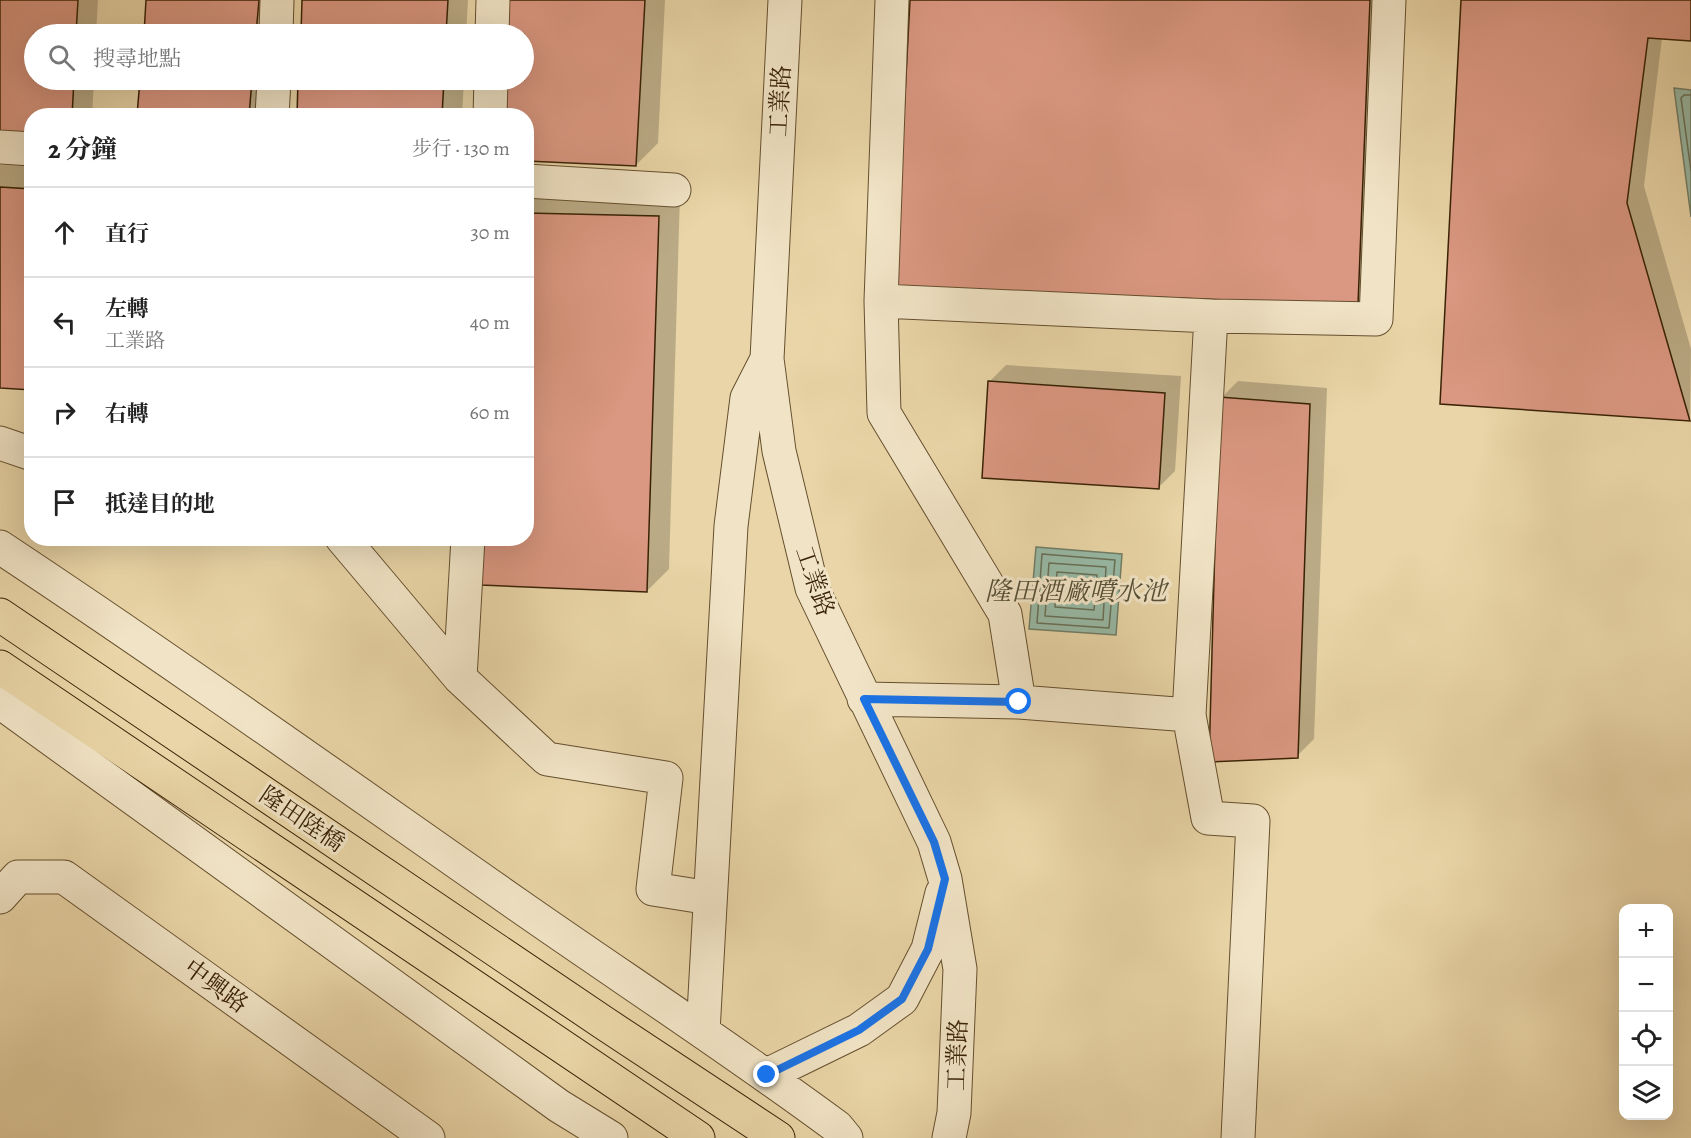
<!DOCTYPE html>
<html lang="zh-TW">
<head>
<meta charset="utf-8">
<style>
  body { margin:0; font-family:Alegreya,"Noto Serif TC",serif; background:#f2f2f2; color:#222 }
  .controls { position:absolute; right:18px; bottom:18px; display:grid; overflow:hidden; border-radius:12px; box-shadow:0 6px 24px #0002 }
  .controls button { width:54px; height:54px; display:grid; place-items:center; padding:0; border:0; border-bottom:2px solid #e0e0e0; background:#fff; color:#222; font:30px sans-serif }
  .stop { position:absolute; width:18px; height:18px; margin:-14px; border:4px solid #1a73e8; border-radius:50%; background:#fff }
  .stop.end { background:#1a73e8; border-color:#fff; box-shadow:0 2px 6px #0008 }
  .list { margin:0; padding:0; list-style:none }
  h2 { display:flex; justify-content:space-between; align-items:center; height:78px; margin:0; padding:0 24px; font-size:26px }
  h2 small { font-size:20px; font-weight:400; color:#767676 }
  .list li { display:grid; grid-template-columns:39px 1fr auto; gap:18px; align-items:center; box-sizing:border-box; height:90px; padding:0 24px; border-top:2px solid #e0e0e0 }
  .list b { display:block; font-size:22px; white-space:nowrap }
  .list p { margin:0; font-size:20px; white-space:nowrap; color:#767676 }
  .list em { font-size:20px; font-style:normal; color:#767676 }
  .icon { flex:none; width:33px; height:33px; fill:none; stroke:currentColor; stroke-width:2; stroke-linecap:round; stroke-linejoin:round }
  .map { position:relative; flex:none; width:1691px; height:1138px; overflow:hidden }
  .search { position:absolute; background:#fff; box-shadow:0 6px 24px #0002; left:24px; top:24px; width:510px; height:66px; display:flex; align-items:center; gap:15px; box-sizing:border-box; padding:0 21px; border-radius:33px; color:#767676; font-size:22px }
  .panel { position:absolute; background:#fff; box-shadow:0 6px 24px #0002; left:24px; top:108px; width:510px; height:438px; border-radius:24px }
  .map>svg:first-child { display:block }
  .water { fill:#97b9a5; stroke:#717d65; stroke-width:1.5 }
  .shadow { fill:#0003 }
  .lines { fill:none; stroke-linecap:round; stroke-linejoin:round }
  .shore { stroke:#686e55; stroke-width:1.5 }
  .building { fill:#da9781; stroke:#392205; stroke-width:1.5 }
  .minor-casing { stroke:#654f2e; stroke-width:35 }
  .major-casing { stroke:#392205; stroke-width:35 }
  .minor { stroke:#f1e4c6; stroke-width:33 }
  .major { stroke:#e9d5a7; stroke-width:33 }
  .route { stroke:#1a73e8; stroke-width:8 }
  .labels { text-anchor:middle; stroke-width:6; stroke-linejoin:round; paint-order:stroke }
  .street-label { font-size:24px; fill:#392205; stroke:#f1e4c6 }
  .water-label { font-size:26px; font-style:italic; fill:#554f35; stroke:#f1e4c6 }
</style>
</head>
<body>
<div class="map">
<svg width="1691" height="1138" viewBox="0 0 1691 1138">
  <rect width="100%" height="100%" fill="#e9d5a7"/>
  <filter id="stains"><feTurbulence type="fractalNoise" baseFrequency=".00333" numOctaves="4"/><feColorMatrix values="0 0 0 0 .2 0 0 0 0 .09 0 0 0 0 .02 0 0 0 .5 -.17"/></filter>
  <radialGradient id="worn" r=".72"><stop offset=".6" stop-color="#630" stop-opacity="0"/><stop offset="1" stop-color="#630" stop-opacity=".3"/></radialGradient>
  <path class="water" d="M1674 88 1691 90V217Z
    M1036 547 1122 554 1116 635 1029 629Z"/>
  <path class="shadow" d="M0 0H98L96 34H34V80H94L92 116H32Z
    M148 0H269L266 34H145Z
    M304 0H468L466 34H302Z
    M500 0H665L658 143 636 165 526 116 497 80H524V34H499Z
    M912 0H1386L1374 287 1357 304Z
    M1463 0H1691V40L1662 38 1644 186 1691 349 1690 419 1442 403Z
    M141 80H262L260 111 255 116H163L139 113Z
    M300 80H464L462 116H298Z
    M0 165 32 166V388L0 387Z
    M526 191 680 194 669 569 647 591 526 538Z
    M1006 365 1181 376 1175 471 1158 488 989 382Z
    M1238 381 1327 388 1314 739 1297 756 1221 398Z"/>
  <g class="lines">
    <path class="shore" d="M1691 95H1684L1681 98 1691 171
      M1042 554 1115 560 1109 628 1037 623Z
      M1049 563 1106 567 1103 620 1045 616Z
      M1057 572 1097 575 1094 610 1055 607Z"/>
  </g>
  <path class="building" d="M0 0H78L76 34H34V80H74L72 116H32V140L0 139Z
    M146 0H259L256 34H144Z
    M302 0H448L446 34H301Z
    M499 0H645L636 166 526 161V116H494L495 80H524V34H497Z
    M910 0H1370L1358 305 895 287Z
    M1461 0H1691V41L1648 38 1627 203 1690 421 1440 404Z
    M140 80H252L249 116 137 115Z
    M298 80H444L442 116H297Z
    M0 187 32 189V390L0 388Z
    M526 213 659 216 647 592 481 585 484 538H526Z
    M988 381 1165 393 1159 489 982 478Z
    M1219 397 1310 404 1298 758 1209 762Z"/>
  <g class="lines">
    <g class="minor-casing">
      <path id="minor" d="M785 0 767 359 779 451 812 588 934 842 945 879 960 969 954 1113 949 1138
        M276 34 277 0
        M492 34 493 0
        M272 116 274 80
        M490 116 491 80
        M0 147 32 149
        M526 181 674 190
        M881 301 1211 316 1376 319 1389 0
        M1211 316 1189 715 1208 818 1253 821 1238 1138
        M0 443 32 454
        M342 538 460 678 547 759 666 778 653 889 710 898
        M0 547C175 663 346 785 518 905 624 979 733 1050 837 1127L846 1138
        M460 678 468 538
        M864 699 1019 702 1005 614 884 413 881 301 892 0
        M0 702 559 1106 611 1138
        M1019 702 1189 715
        M0 897 18 877H64L428 1138
        M703 1032 731 526 747 398 767 359
        M767 1075 859 1030 902 999 928 949 942 893"/>
    </g>
    <g class="major-casing">
      <path id="major" d="M0 615 604 1023 778 1138
        M0 667 698 1138"/>
    </g>
    <use href="#minor" class="minor"/>
    <use href="#major" class="major"/>
  </g>
  <g class="lines">
    <path class="route" d="M767 1075 859 1030 902 999 928 949 945 879 934 842 864 699 1019 702"/>
  </g>
  <g class="labels">
    <g class="street-label">
      <text transform="translate(780 101) rotate(-87)" y="8">工業路</text>
      <text transform="translate(815 581) rotate(71)" y="8">工業路</text>
      <text transform="translate(302 819) rotate(34)" y="8">隆田陸橋</text>
      <text transform="translate(216 986) rotate(36)" y="8">中興路</text>
      <text transform="translate(957 1055) rotate(-88)" y="8">工業路</text>
    </g>
    <g class="water-label">
      <text x="1076" y="600">隆田酒廠噴水池</text>
    </g>
  </g>
  <rect width="100%" height="100%" filter="url(#stains)"/>
  <rect width="100%" height="100%" fill="url(#worn)"/>
</svg>
<div class="controls">
<button>+</button>
<button>−</button>
<button><svg class="icon" aria-label="locate" viewBox="0 0 24 24"><circle cx="12" cy="12" r="6"/><path d="M12 2v4M12 18v4M2 12h4M18 12h4"/></svg></button>
<button><svg class="icon" aria-label="layers" viewBox="0 0 24 24"><path d="M12 4l9 5-9 5-9-5zM3 14l9 5 9-5"/></svg></button>
</div>
<div class="stop" style="left:1019px;top:702px"></div>
<div class="stop end" style="left:767px;top:1075px"></div>
<div class="search"><svg class="icon" aria-label="search" viewBox="0 0 24 24"><circle cx="10" cy="10" r="6"/><path d="M15 15l6 6"/></svg>搜尋地點</div>
<section class="panel">
<h2>2 分鐘<small>步行 · 130 m</small></h2>
<ul class="list">
<li><svg class="icon" aria-label="ahead" viewBox="0 0 24 24"><path d="M12 20V5M6 11l6-6 6 6"/></svg><div><b>直行</b></div><em>30 m</em></li>
<li><svg class="icon" aria-label="left" viewBox="0 0 24 24"><path d="M17 20v-9H6M10 6l-5 5 5 5"/></svg><div><b>左轉</b><p>工業路</p></div><em>40 m</em></li>
<li><svg class="icon" aria-label="right" viewBox="0 0 24 24"><path d="M7 20v-9h11M14 6l5 5-5 5"/></svg><div><b>右轉</b></div><em>60 m</em></li>
<li><svg class="icon" aria-label="arrive" viewBox="0 0 24 24"><path d="M6 21V4h12l-3 4 3 4H6"/></svg><div><b>抵達目的地</b></div></li>
</ul>
</section>
</div>
</body>
</html>
